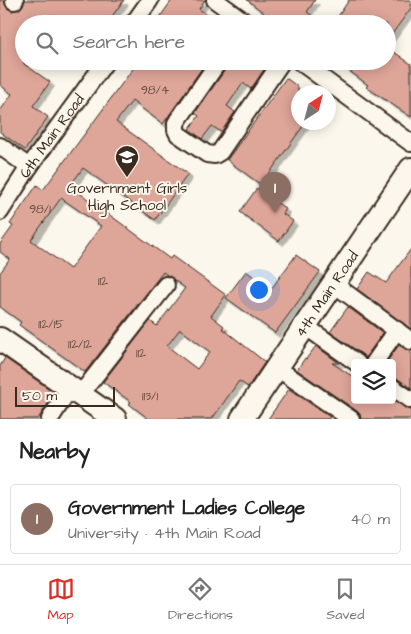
<!DOCTYPE html>
<html lang="en">
<head>
<meta charset="utf-8">
<style>
  body { margin:0; font-family:"Architects Daughter",sans-serif; background:#f2f2f2; color:#222 }
  .controls { position:absolute; right:15px; bottom:15px; display:grid; overflow:hidden; border-radius:5px; box-shadow:0 2px 12px #0003 }
  .controls button { width:45px; height:45px; display:grid; place-items:center; padding:0; border:0; border-bottom:1px solid #e0e0e0; background:#fff; color:#222; font:25px sans-serif }
  .compass { position:absolute; left:291px; top:85px; width:45px; height:45px; border-radius:50%; background:#fff; box-shadow:0 2px 12px #0003; rotate:36deg }
  .scale { position:absolute; left:15px; bottom:12px; width:100px; box-sizing:border-box; padding-left:5px; border:2px solid #3b2a1e; border-top:0; font-size:14px; line-height:18px; white-space:nowrap; color:#3b2a1e; -webkit-text-stroke:4px #fbf7ec; paint-order:stroke }
  .you { position:absolute; left:258px; top:289px; width:18px; height:18px; margin:-12px; border:4px solid #fff; border-radius:50%; background:#1a73e8; box-shadow:0 0 0 8px #1a73e833 }
  .badge { display:grid; place-items:center; width:32px; height:32px; border-radius:50%; background:#d93025; color:#fff; font-size:16px; font-weight:700 }
  .pin { position:absolute; translate:-50% -41px; filter:drop-shadow(0 1px 2px #0008) }
  .pin::after { content:''; position:absolute; top:26px; width:18px; height:15px; background:inherit; clip-path:polygon(0 0,100% 0,50% 100%) }
  .list { margin:0; padding:0; list-style:none }
  h2 { display:flex; justify-content:space-between; align-items:center; height:65px; margin:0; padding:0 20px; font-size:21px }
  h2 small { font-size:16px; font-weight:400; color:#767676 }
  .list li { display:grid; grid-template-columns:32px 1fr auto; gap:15px; align-items:center; box-sizing:border-box; height:70px; margin:0 10px 10px; padding:0 10px; border:1px solid #e0e0e0; border-radius:5px }
  .list b { display:block; font-size:19px; white-space:nowrap }
  .list p { margin:0; font-size:16px; white-space:nowrap; color:#767676 }
  .list em { font-size:16px; font-style:normal; color:#767676 }
  .icon { flex:none; width:28px; height:28px; fill:none; stroke:currentColor; stroke-width:2; stroke-linecap:round; stroke-linejoin:round }
  .map { position:relative; flex:none; width:411px; height:419px; overflow:hidden }
  .search { position:absolute; background:#fff; box-shadow:0 2px 12px #0003; left:15px; right:15px; top:15px; height:55px; display:flex; align-items:center; gap:12px; box-sizing:border-box; padding:0 18px; border-radius:28px; color:#767676; font-size:19px }
  .sheet { height:145px; background:#fff }
  nav { display:flex; justify-content:space-around; align-items:center; box-sizing:border-box; height:70px; border-top:1px solid #e0e0e0; background:#fff; font-size:14px; color:#767676 }
  nav a { display:grid; justify-items:center; gap:2px }
  nav .on { color:#d93025 }
  .map>svg:first-child { display:block }
  .building { fill:#dea599; stroke:#3b2a1e; fill-rule:evenodd; filter:url(#shadow) }
  .lines { fill:none; stroke-linecap:round; stroke-linejoin:round }
  .street-casing { stroke:#3b2a1e; stroke-width:20 }
  .secondary-casing { stroke:#3b2a1e; stroke-width:26 }
  .street { stroke:#fbf7ec; stroke-width:16 }
  .secondary { stroke:#fbf7ec; stroke-width:22 }
  .labels { text-anchor:middle; stroke-width:4; stroke-linejoin:round; paint-order:stroke }
  .number-label { font-size:12px; fill:#64493d }
  .street-label { font-size:15px; fill:#3b2a1e; stroke:#fbf7ec }
  .poi-label { font-size:15px; fill:#3b2a1e; stroke:#fbf7ec }
</style>
</head>
<body>
<div class="map">
<svg width="411" height="419" viewBox="0 0 411 419">
  <defs>
    <filter id="shadow"><feDropShadow dx="4.5" dy="4.5" stdDeviation="0" flood-color="#0004"/></filter>
  </defs>
  <rect width="100%" height="100%" fill="#fbf7ec"/>
  <filter id="ink" filterUnits="userSpaceOnUse"><feTurbulence type="fractalNoise" baseFrequency=".02" numOctaves="2"/><feDisplacementMap in="SourceGraphic" scale="10" xChannelSelector="R" yChannelSelector="G"/><feConvolveMatrix kernelMatrix="1 2 1 2 8 2 1 2 1" color-interpolation-filters="sRGB"/></filter>
  <g filter="url(#ink)">
    <path class="building" d="M0 0H4L5 4 7 8 12 11 17 10 21 8 24 3 25 0H124L113 15 123 24H24V64L50 82 33 106 48 117 25 150 0 132V111L12 94 0 85Z
      M172 0H205L199 9 220 24H155Z
      M247 0H315L307 12 323 24H274L263 15 264 13Z
      M349 0H411V8L387 41V24H333Z
      M387 47 411 64V117L366 87 368 85 336 61H387Z
      M143 61H207L163 124 132 101 116 122 188 174 155 220 83 168 70 186 170 259 172 256 226 295 211 316 224 326 222 328 265 362 248 387 239 381 212 419H149L129 404 131 402 103 382 150 321 157 326 185 288 163 272 85 372 19 325 21 322 0 307V273L10 259 0 252V244L13 226 10 224 37 185 43 190 135 66 138 68ZM61 198 101 226 70 269 31 240ZM180 329 210 352 197 369 167 346Z
      M229 61H257L265 68 251 89 243 83 227 106 235 112 221 132 212 126 202 139 189 129 199 116 195 113 227 67Z
      M286 78 298 87V122H306L261 185 227 160Z
      M257 188 286 209 283 214 293 221 279 241 240 212Z
      M411 249V329L357 289 369 272 386 283Z
      M296 255 320 272 275 333 226 298 246 271 271 289Z
      M348 307 383 333 365 358 363 355 330 332Z
      M399 345 405 349 411 351V388L398 379 392 377V363H386Z
      M316 346 339 363H332L355 378V400H394L405 408 411 410V419H361L360 414 357 411 297 370 305 358 306 359Z
      M5 358 55 393 38 419H0V366Z
      M289 389 330 417 328 419H268Z"/>
    <g class="lines">
      <g class="street-casing">
        <g id="street">
          <path d="M215 0 248 24"/>
          <path d="M14 1 15 0"/>
          <path d="M133 24 150 0"/>
          <path d="M219 61 176 123V130L178 134 207 154 215 155 220 152 282 61"/>
          <path d="M299 61 411 143"/>
          <path d="M0 146 29 167"/>
          <path id="s1" d="M0 212 29 167 106 61"/>
          <path d="M334 284 411 341"/>
          <path d="M305 326 357 363"/>
          <path d="M374 363 397 330"/>
          <path d="M277 368 351 419"/>
          <path d="M392 387 411 400"/>
          <path d="M80 395 166 285"/>
          <path d="M50 419 70 388"/>
        </g>
      </g>
      <g class="secondary-casing">
        <g id="secondary">
          <path d="M0 339 115 419"/>
          <path id="s2" d="M242 419 411 169"/>
        </g>
      </g>
      <use href="#street" class="street"/>
      <use href="#secondary" class="secondary"/>
    </g>
  </g>
  <defs>
    <g id="school-pin" transform="scale(1.25)"><path d="M0 17L-7.5 6A9.5 9.5 0 1 1 7.5 6Z" fill="#3b2a1e" stroke="#fbf7ec"/><path d="M0-5L7-2L0 1L-7-2ZM-4 1L0 2.5L4 1V4Q0 6-4 4Z" fill="#fff"/></g>
  </defs>
  <g fill-rule="evenodd">
    <use href="#school-pin" x="127" y="157"/>
  </g>
  <g class="labels">
    <g class="number-label">
      <text x="155" y="94">98/4</text>
      <text x="40" y="213">98/1</text>
      <text x="103" y="285">112</text>
      <text x="51" y="328">112/15</text>
      <text x="80" y="348">112/12</text>
      <text x="141" y="357">112</text>
      <text x="150" y="400">113/1</text>
    </g>
    <g class="street-label">
      <text dy="5" stroke="none"><textPath href="#s1" startOffset="92">6th Main Road</textPath></text>
      <text dy="5" stroke="none"><textPath href="#s2" startOffset="151">4th Main Road</textPath></text>
    </g>
    <g class="poi-label">
      <text x="127" y="193">Government Girls<tspan x="127" dy="17">High School</tspan></text>
    </g>
  </g>
</svg>
<div class="controls">
<button><svg class="icon" aria-label="layers" viewBox="0 0 24 24"><path d="M12 4l9 5-9 5-9-5zM3 14l9 5 9-5"/></svg></button>
</div>
<svg class="compass" viewBox="-18 -18 36 36"><path d="M0-13l5 13h-10z" fill="#e53935"/><path d="M0 13l5-13h-10z" fill="#767676"/></svg>
<div class="scale">50 m</div>
<div class="you"></div>
<div class="pin badge" style="left:275px;top:213px;background:#8d6e63">1</div>
<div class="search"><svg class="icon" aria-label="search" viewBox="0 0 24 24"><circle cx="10" cy="10" r="6"/><path d="M15 15l6 6"/></svg>Search here</div>
</div>
<section class="sheet">
<h2>Nearby<small></small></h2>
<ul class="list">
<li><span class="badge" style="background:#8d6e63">1</span><div><b>Government Ladies College</b><p>University · 4th Main Road</p></div><em>40 m</em></li>
</ul>
</section>
<nav>
<a class="on"><svg class="icon" aria-label="map" viewBox="0 0 24 24"><path d="M3 6l6-2 6 2 6-2v14l-6 2-6-2-6 2zM9 4v14M15 6v14"/></svg>Map</a>
<a><svg class="icon" aria-label="directions" viewBox="0 0 24 24"><path d="M12 3l9 9-9 9-9-9zM9 14v-3h6M13 9l2 2-2 2"/></svg>Directions</a>
<a><svg class="icon" aria-label="saved" viewBox="0 0 24 24"><path d="M7 4h10v16l-5-4-5 4z"/></svg>Saved</a>
</nav>
</body>
</html>
